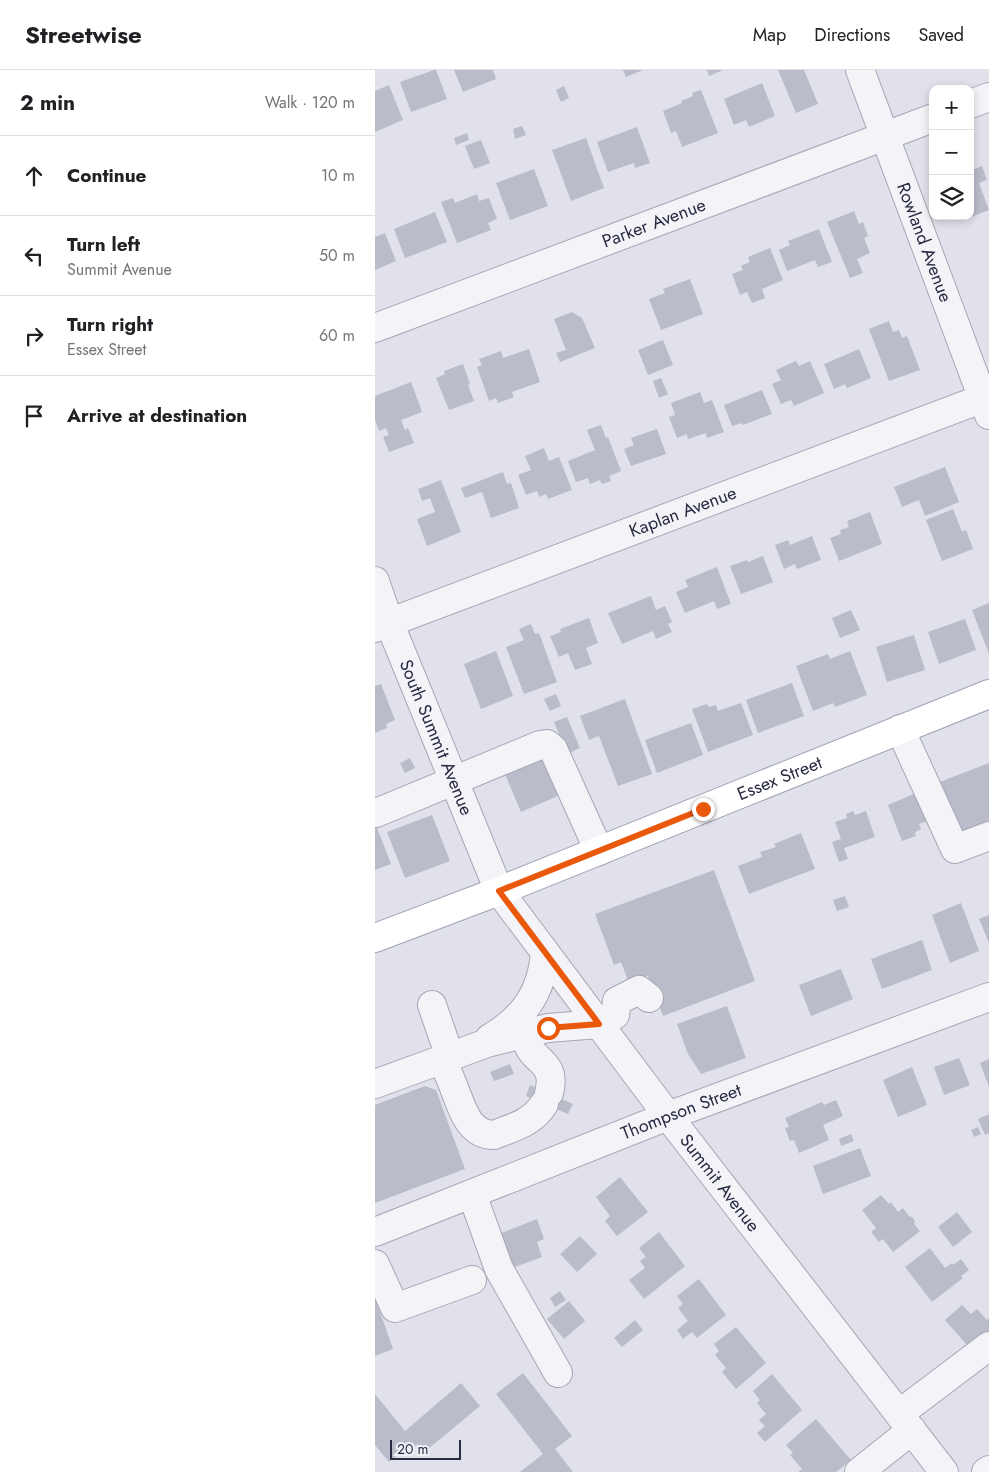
<!DOCTYPE html>
<html lang="en">
<head>
<meta charset="utf-8">
<style>
  body { margin:0; font-family:Jost,sans-serif; background:#f6f6f6; color:#202124 }
  .controls { position:absolute; right:15px; top:15px; display:grid; overflow:hidden; border-radius:10px; box-shadow:0 2px 8px #0003 }
  .controls button { width:45px; height:45px; display:grid; place-items:center; padding:0; border:0; border-bottom:1px solid #e0e0e0; background:#fff; color:#202124; font:25px sans-serif }
  .scale { position:absolute; left:15px; bottom:12px; width:71px; box-sizing:border-box; padding-left:5px; border:2px solid #282b42; border-top:0; font-size:14px; line-height:18px; white-space:nowrap; color:#282b42; -webkit-text-stroke:4px #f0f1f7; paint-order:stroke }
  .stop { position:absolute; width:15px; height:15px; margin:-11px; border:4px solid #ea580c; border-radius:50%; background:#fff }
  .stop.end { background:#ea580c; border-color:#fff; box-shadow:0 1px 5px #0008 }
  .list { margin:0; padding:0; list-style:none }
  h2 { display:flex; justify-content:space-between; align-items:center; height:65px; margin:0; padding:0 20px; font-size:21px }
  h2 small { font-size:16px; font-weight:400; color:#757577 }
  .list li { display:grid; grid-template-columns:32px 1fr auto; gap:15px; align-items:center; box-sizing:border-box; height:80px; padding:0 20px; border-top:1px solid #e0e0e0 }
  .list b { display:block; font-size:19px; white-space:nowrap }
  .list p { margin:0; font-size:16px; white-space:nowrap; color:#757577 }
  .list em { font-size:16px; font-style:normal; color:#757577 }
  .icon { flex:none; width:28px; height:28px; fill:none; stroke:currentColor; stroke-width:2; stroke-linecap:round; stroke-linejoin:round }
  .map { position:relative; flex:none; width:614px; height:1402px; overflow:hidden }
  header { display:flex; align-items:center; gap:30px; box-sizing:border-box; height:70px; padding:0 25px; background:#fff; border-bottom:1px solid #e0e0e0 }
  header strong { font-size:24px }
  nav { display:flex; gap:28px; margin-inline-start:auto; font-size:18px }
  main { display:flex }
  aside { flex:1; background:#fff }
  .map>svg:first-child { display:block }
  .building { fill:#babcca }
  .lines { fill:none; stroke-linecap:round; stroke-linejoin:round }
  .minor-casing { stroke:#a5a7b4; stroke-width:30 }
  .major-casing { stroke:#9fa2b6; stroke-width:30 }
  .minor { stroke:#f3f3f8; stroke-width:28 }
  .major { stroke:#fff; stroke-width:28 }
  .route { stroke:#ea580c; stroke-width:6 }
  .labels { text-anchor:middle; stroke-width:4.5; stroke-linejoin:round; paint-order:stroke }
  .street-label { font-size:18px; fill:#282b42; stroke:#f0f1f7 }
</style>
</head>
<body>
<header>
<strong>Streetwise</strong>
<nav><a>Map</a><a>Directions</a><a>Saved</a></nav>
</header>
<main>
<aside>
<h2>2 min<small>Walk · 120 m</small></h2>
<ul class="list">
<li><svg class="icon" aria-label="ahead" viewBox="0 0 24 24"><path d="M12 20V5M6 11l6-6 6 6"/></svg><div><b>Continue</b></div><em>10 m</em></li>
<li><svg class="icon" aria-label="left" viewBox="0 0 24 24"><path d="M17 20v-9H6M10 6l-5 5 5 5"/></svg><div><b>Turn left</b><p>Summit Avenue</p></div><em>50 m</em></li>
<li><svg class="icon" aria-label="right" viewBox="0 0 24 24"><path d="M7 20v-9h11M14 6l5 5-5 5"/></svg><div><b>Turn right</b><p>Essex Street</p></div><em>60 m</em></li>
<li><svg class="icon" aria-label="arrive" viewBox="0 0 24 24"><path d="M6 21V4h12l-3 4 3 4H6"/></svg><div><b>Arrive at destination</b></div></li>
</ul>
</aside>
<div class="map">
<svg width="614" height="1402" viewBox="0 0 614 1402">
  <rect width="100%" height="100%" fill="#e0e1ea"/>
  <path class="building" d="M59 0H61L72 29 36 42 25 12Z
    M79 0H118L121 9 88 22Z
    M248 0H268L251 7Z
    M332 0H348L334 6Z
    M403 0H429L443 34 421 43Z
    M387 13 400 46 374 57 371 50 359 55 349 29Z
    M14 15 28 50 0 62V21Z
    M189 16 194 28 186 32 181 20Z
    M326 20 343 63 307 77 301 61 296 63 288 41 307 33 306 31 318 26 317 23Z
    M147 56 151 65 140 69 138 59Z
    M262 57 275 93 260 98 259 93 233 102 222 72Z
    M92 63 94 70 81 75 79 68Z
    M211 68 229 118 196 131 177 80Z
    M106 70 115 93 99 99 90 76Z
    M607 96 612 110 604 113 614 140 596 147 595 144V101Z
    M159 99 173 136 135 150 121 113Z
    M102 124 104 131 114 128 122 149 113 153 116 160 82 173 66 132 78 128 80 133Z
    M479 141 484 154 488 152 493 166 489 168 495 183 482 189 488 203 475 208 452 152Z
    M60 142 72 172 30 188 19 159Z
    M444 159 457 192 443 197 440 190 412 201 404 180 415 175 413 171Z
    M10 163 21 191 0 200V167Z
    M395 178 408 210 387 219 390 228 377 233 372 222 365 225 357 204 368 200 366 196 375 192 373 187Z
    M315 209 328 244 286 260 274 229 290 223 288 219Z
    M197 242 207 248 220 278 185 292 181 283 191 280 179 249Z
    M514 251 518 262 524 260 527 268 532 266 545 300 514 311 494 259Z
    M288 270 298 295 273 305 263 280Z
    M154 279 165 312 137 322 139 327 123 333 121 328 114 331 102 297 107 295 104 289 126 281 128 288Z
    M484 279 496 308 472 318 470 314 459 319 449 294Z
    M421 291 424 296 435 291 449 323 419 336 416 330 406 334 397 314 406 310 401 300Z
    M88 294 95 314 93 315 99 331 74 340 61 308 70 304 69 301Z
    M286 308 293 324 284 328 278 311Z
    M36 312 47 342 26 350 30 360 33 358 39 373 14 382 8 367 14 365 11 358 4 361 0 350V326Z
    M387 320 397 344 368 355 367 353 357 356 349 335Z
    M325 322 329 333 337 330 349 362 332 368 331 363 313 369 312 364 302 368 294 347 300 345 296 333Z
    M226 355 231 368 233 367 246 401 234 406 236 411 227 414 225 410 215 414 213 408 201 412 193 391 220 380 212 360Z
    M282 359 291 384 256 396 249 379 259 375 256 368Z
    M169 378 174 391 184 387 197 420 173 429 171 424 164 427 162 421 151 425 143 405 156 400 150 386Z
    M570 397 584 432 550 446 544 430 527 437 519 417Z
    M128 402 132 414 136 413 144 438 116 448 107 422 90 428 86 418Z
    M66 410 86 462 52 476 42 449 60 442 55 428 47 431 43 419Z
    M578 439 587 462 591 460 598 479 567 491 551 450Z
    M495 442 507 474 464 491 455 468 466 464 465 460 474 457 472 451Z
    M437 466 446 490 422 499 420 494 409 499 400 475 413 470 415 475Z
    M388 486 398 512 366 524 355 496 372 490 373 492Z
    M342 497 356 534 342 539 339 531 310 543 301 522 313 517 310 510Z
    M276 526 281 540 290 536 297 552 293 554 297 562 281 569 278 561 247 574 233 543Z
    M614 533V584L597 540Z
    M476 540 485 560 465 568 457 548Z
    M214 548 223 573 211 578 217 594 200 600 193 583 184 587 175 566 186 562 185 559Z
    M590 549 601 580 564 594 553 562Z
    M156 554 160 564 164 563 182 612 149 624 131 577 149 570 144 559Z
    M539 565 550 600 512 612 501 577Z
    M121 581 138 626 106 639 89 594Z
    M475 581 492 625 460 637 458 633 438 641 421 596 453 584 455 589Z
    M417 613 429 646 383 663 371 630Z
    M6 614 20 650 11 654 12 658 0 663V616Z
    M181 624 186 636 175 641 169 629Z
    M250 629 277 704 243 716 224 666 214 670 205 646Z
    M366 633 378 665 333 682 317 639 332 634 334 637 341 635 343 641Z
    M192 647 205 678 192 684 179 652Z
    M316 653 328 685 282 703 270 670Z
    M176 684 192 722 146 742 130 704Z
    M35 688 40 698 30 703 25 693Z
    M614 693V751L581 764 562 713Z
    M541 723 552 751 544 754 546 759 540 762 541 766 527 771 513 735Z
    M478 741 480 745 491 741 500 767 469 778 473 789 464 792 457 772 466 769 460 752 472 748 471 744Z
    M57 745 75 791 30 808 12 762Z
    M1 755 16 794 0 800V756Z
    M426 763 440 799 374 824 363 796 387 787 385 782 401 777 399 774Z
    M339 800 380 911 288 946 273 906 254 913 246 892 239 895 220 844Z
    M470 826 474 837 462 841 458 830Z
    M586 833 604 881 575 893 557 845Z
    M614 845V873L604 849Z
    M547 870 557 900 507 919 496 889Z
    M466 899 478 929 436 946 424 915Z
    M352 936 371 988 326 1004 313 984 302 954Z
    M584 988 595 1015 569 1025 559 997Z
    M614 989V1017L605 993Z
    M135 994 139 1004 119 1011 115 1002Z
    M537 997 552 1035 523 1047 508 1010Z
    M155 1015 198 1034 193 1044 151 1026Z
    M50 1016 61 1020 90 1099 0 1133V1035Z
    M461 1030 468 1046 448 1055 454 1070 424 1083 419 1070 415 1071 410 1058 414 1057 410 1048 447 1032 449 1035Z
    M614 1044V1063L610 1065 603 1049Z
    M603 1057 606 1064 599 1067 596 1060Z
    M476 1064 479 1071 466 1076 464 1069Z
    M485 1078 496 1106 448 1124 438 1096Z
    M245 1107 273 1142 242 1166 230 1151 235 1146 221 1127Z
    M506 1125 514 1134 516 1132 523 1142 528 1138 534 1146 537 1147 540 1151 539 1154 545 1161 518 1182 508 1169 504 1172 496 1162 501 1158 487 1140Z
    M582 1142 597 1162 578 1177 563 1157Z
    M162 1149 169 1169 162 1172 167 1187 137 1198 124 1164Z
    M284 1162 310 1196 269 1229 254 1210 270 1198 265 1191 271 1187 264 1178Z
    M205 1166 222 1184 202 1202 185 1184Z
    M555 1178 570 1198 577 1193 578 1195 586 1189 594 1200 586 1206 588 1208 557 1232 530 1197Z
    M324 1209 351 1245 322 1268 317 1262 308 1269 302 1260 313 1251 303 1238 308 1234 302 1226Z
    M185 1221 191 1230 180 1237 175 1228Z
    M0 1228 18 1279 0 1286Z
    M194 1231 210 1251 189 1269 172 1249Z
    M587 1235 596 1244 602 1239 612 1250 614 1248V1267L598 1282 570 1250Z
    M260 1250 268 1260 247 1277 239 1268Z
    M361 1257 391 1293 361 1319 347 1302 351 1298 340 1285 344 1281 339 1274Z
    M148 1303 197 1366 180 1379 198 1402H145L168 1384 121 1324Z
    M397 1304 427 1340 390 1372 382 1363 390 1356 384 1350 391 1344 382 1333 385 1330 378 1321Z
    M86 1313 105 1336 47 1384 38 1373 14 1392 0 1375V1324L30 1361Z
    M441 1349 476 1390 461 1402H423L427 1399 415 1385 418 1383 411 1375Z"/>
  <g class="lines">
    <g class="minor-casing">
      <g id="minor">
        <path id="s1" d="M485 0 614 345"/>
        <path d="M595 34 614 27"/>
        <path id="s2" d="M0 258 558 48"/>
        <path id="s3" d="M0 511 14 552 124 821 293 1046 569 1402"/>
        <path id="s4" d="M0 558 614 326"/>
        <path d="M525 659 580 779 614 766"/>
        <path d="M1 743 165 675 172 674 178 679 224 781"/>
        <path d="M57 935 75 987"/>
        <path d="M159 961 152 969C154 992 183 989 174 1023"/>
        <path d="M115 968C149 948 167 922 170 883"/>
        <path d="M68 990C72 1001 77 1012 81 1023 88 1041 95 1065 119 1065 139 1057 157 1053 169 1034"/>
        <path d="M0 1014 112 973 173 958 224 954 240 945 242 931 264 920 274 928"/>
        <path d="M97 1124 124 1199 183 1303"/>
        <path id="s5" d="M0 1162 293 1046 614 927"/>
        <path d="M0 1194 20 1238 97 1210"/>
        <path d="M524 1344 614 1276"/>
        <path d="M484 1402 537 1360"/>
        <path d="M611 1402 614 1400"/>
      </g>
    </g>
    <g class="major-casing">
      <g id="major">
        <path id="s6" d="M0 868 124 821 614 624"/>
      </g>
    </g>
    <use href="#minor" class="minor"/>
    <use href="#major" class="major"/>
  </g>
  <g class="lines">
    <path class="route" d="M173 958 224 954 124 821 328 739"/>
  </g>
  <g class="labels">
    <g class="street-label">
      <text dy="6" stroke="none"><textPath href="#s2" startOffset="298">Parker Avenue</textPath></text>
      <text dy="6" stroke="none"><textPath href="#s1" startOffset="184">Rowland Avenue</textPath></text>
      <text dy="6" stroke="none"><textPath href="#s4" startOffset="329">Kaplan Avenue</textPath></text>
      <text dy="6" stroke="none"><textPath href="#s3" startOffset="168">South Summit Avenue</textPath></text>
      <text dy="6" stroke="none"><textPath href="#s6" startOffset="435">Essex Street</textPath></text>
      <text dy="6" stroke="none"><textPath href="#s5" startOffset="329">Thompson Street</textPath></text>
      <text dy="6" stroke="none"><textPath href="#s3" startOffset="700">Summit Avenue</textPath></text>
    </g>
  </g>
</svg>
<div class="controls">
<button>+</button>
<button>−</button>
<button><svg class="icon" aria-label="layers" viewBox="0 0 24 24"><path d="M12 4l9 5-9 5-9-5zM3 14l9 5 9-5"/></svg></button>
</div>
<div class="scale">20 m</div>
<div class="stop" style="left:173px;top:958px"></div>
<div class="stop end" style="left:328px;top:739px"></div>
</div>
</main>
</body>
</html>
